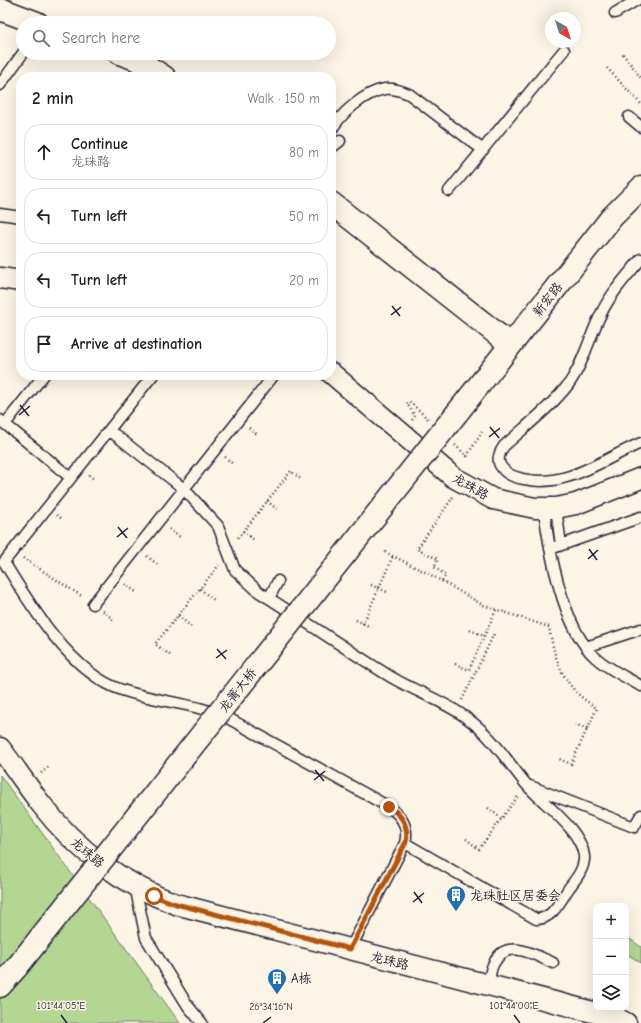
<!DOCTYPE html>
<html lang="en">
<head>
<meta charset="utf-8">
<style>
  body { margin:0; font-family:"Comic Neue","LXGW WenKai TC",sans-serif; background:#f6f6f6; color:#202124 }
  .controls { position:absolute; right:12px; bottom:12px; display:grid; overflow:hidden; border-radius:8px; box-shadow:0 4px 16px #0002 }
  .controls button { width:36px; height:36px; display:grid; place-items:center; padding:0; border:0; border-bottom:1px solid #e0e0e0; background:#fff; color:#202124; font:20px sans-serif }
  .compass { position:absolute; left:545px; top:12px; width:36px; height:36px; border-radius:50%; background:#fff; box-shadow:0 4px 16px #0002; rotate:141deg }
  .stop { position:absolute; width:12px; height:12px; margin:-9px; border:3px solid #b45309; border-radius:50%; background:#fff }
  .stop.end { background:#b45309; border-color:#fff; box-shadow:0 1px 4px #0008 }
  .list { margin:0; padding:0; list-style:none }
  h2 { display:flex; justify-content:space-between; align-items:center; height:52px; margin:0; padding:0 16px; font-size:17px }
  h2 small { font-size:13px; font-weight:400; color:#757577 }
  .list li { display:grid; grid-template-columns:26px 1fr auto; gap:12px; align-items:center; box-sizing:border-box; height:56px; margin:0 8px 8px; padding:0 8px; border:1px solid #e0e0e0; border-radius:16px }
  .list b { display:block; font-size:15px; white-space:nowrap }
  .list p { margin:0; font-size:13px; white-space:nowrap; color:#757577 }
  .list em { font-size:13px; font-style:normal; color:#757577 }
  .icon { flex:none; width:22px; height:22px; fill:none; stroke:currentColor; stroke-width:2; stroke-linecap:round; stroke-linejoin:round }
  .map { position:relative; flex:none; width:641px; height:1023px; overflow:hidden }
  .search { position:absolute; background:#fff; box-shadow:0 4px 16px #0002; left:16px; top:16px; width:320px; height:44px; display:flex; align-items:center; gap:10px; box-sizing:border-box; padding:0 14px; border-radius:22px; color:#757577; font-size:15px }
  .panel { position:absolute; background:#fff; box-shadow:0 4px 16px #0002; left:16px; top:72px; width:320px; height:308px; border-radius:16px }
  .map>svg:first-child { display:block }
  .green { fill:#b3d792; stroke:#6a7c66 }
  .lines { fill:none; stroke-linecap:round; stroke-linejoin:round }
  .lane-casing { stroke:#22223b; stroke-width:13 }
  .street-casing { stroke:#22223b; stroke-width:23 }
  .secondary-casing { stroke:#22223b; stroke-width:25 }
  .path { stroke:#22223b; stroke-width:2.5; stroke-dasharray:1 3; stroke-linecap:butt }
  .lane { stroke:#fcf5e5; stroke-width:10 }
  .street { stroke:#fcf5e5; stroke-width:20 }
  .secondary { stroke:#fcf5e5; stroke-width:22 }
  .secondary-bridge-casing { stroke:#22223b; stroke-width:25; stroke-linecap:butt }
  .secondary-bridge { stroke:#fcf5e5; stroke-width:22 }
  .route { stroke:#b45309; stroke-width:5 }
  .ticks { fill:none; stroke:#22223b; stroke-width:1.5 }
  .labels { text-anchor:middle; stroke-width:3; stroke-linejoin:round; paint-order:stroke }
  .street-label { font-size:13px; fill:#22223b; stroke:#fcf5e5 }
  .poi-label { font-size:13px; fill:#22223b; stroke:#fcf5e5; text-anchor:start }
  .ticks-label { font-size:10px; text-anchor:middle; fill:#22223b; stroke:#fcf5e5; stroke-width:3; stroke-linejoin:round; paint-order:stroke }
</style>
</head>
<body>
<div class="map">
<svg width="641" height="1023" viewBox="0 0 641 1023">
  <rect width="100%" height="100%" fill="#fcf5e5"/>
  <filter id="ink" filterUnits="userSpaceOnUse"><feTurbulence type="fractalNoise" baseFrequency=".025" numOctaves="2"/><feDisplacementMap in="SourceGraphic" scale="8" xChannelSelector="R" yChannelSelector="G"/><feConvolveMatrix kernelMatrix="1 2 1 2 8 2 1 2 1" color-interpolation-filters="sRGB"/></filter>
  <g filter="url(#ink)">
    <path class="green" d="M0 775 180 1023H0Z
      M630 939 641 947V963L626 953V945Z"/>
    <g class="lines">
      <g class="lane-casing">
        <path id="lane" d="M615 13 637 0
          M0 85 23 53
          M629 117 641 127
          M331 131C340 114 365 92 385 89 394 88 401 91 409 94L483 150
          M331 148 340 141
          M449 191 564 50
          M0 214 21 217
          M641 259C626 277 610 294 600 316 589 338 583 365 568 385 550 408 525 427 504 446 499 453 496 461 502 468 507 475 515 477 523 479 566 489 603 459 641 443
          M274 375 184 489 109 430 4 562C30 605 72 674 122 690 157 702 190 702 226 717L389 807C402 816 409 827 405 843L350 949
          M0 420 71 478
          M5 424 44 375
          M109 430 153 375
          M556 508 561 545
          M544 509C549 551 563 628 595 657 608 669 626 677 641 686
          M550 549 641 517
          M269 598 278 581
          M93 604 184 489 218 526 235 570 259 592C304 620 347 650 391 677 416 692 445 701 468 719 492 736 507 761 526 784 543 804 581 829 584 856 585 868 576 879 569 888 561 900 552 920 536 919L405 843
          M586 647 641 629
          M530 786 634 827 641 815
          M135 886 146 938 188 1006 202 1023
          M488 985C490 978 490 969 494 963 506 937 535 955 553 963"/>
      </g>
      <g class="street-casing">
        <path id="street" d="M0 278 21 281
          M331 373 453 477 493 499 535 508H556L576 504 641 478
          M0 748C14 766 27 786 41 804 75 849 124 885 176 904L616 1018 626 1023"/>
      </g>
      <g class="secondary-casing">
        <path id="secondary" d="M0 9 37 23
          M119 53 136 59 164 77
          M331 203 511 345
          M457 413 612 217 641 188
          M0 986 17 967"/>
      </g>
      <path class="path" d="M623 54 641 78
        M607 68 641 104
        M412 420 415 416 407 404 409 401 428 419
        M249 428 258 435
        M455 445 467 456 482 432
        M225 457 234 465
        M89 475 95 480
        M267 501 278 510
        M57 515 63 520
        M169 529 180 537
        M243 531 254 540
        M238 538 291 471 302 480
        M385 552 431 575 483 605 549 627C555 662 564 689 597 708L571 764 559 759
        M147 556 158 565
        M23 558 83 597
        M442 581 446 575 434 567 438 559 417 549 453 497
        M125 584 136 592
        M371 585 387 592
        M200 589 214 600
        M103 611 114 620
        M178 616 192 627
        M356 620 371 627
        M363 624 393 556
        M470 630 484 636
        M170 655 155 644 219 565
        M455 664 469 670 496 610
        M462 700 494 634
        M575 724 587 729
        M41 773 50 766
        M488 808 501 818
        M466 839 479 849 519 795"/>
      <use href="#lane" class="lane"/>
      <use href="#street" class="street"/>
      <use href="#secondary" class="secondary"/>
      <g class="secondary-bridge-casing">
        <path id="secondary-bridge" d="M17 967 457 413"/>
      </g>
      <use href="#secondary-bridge" class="secondary-bridge"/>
    </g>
  </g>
  <g class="lines" filter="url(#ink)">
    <path class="route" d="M154 896 176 904 350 949 406 842C409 827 402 815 389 807"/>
  </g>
  <path class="ticks" d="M392 306 400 316M391 315 401 307M20 405 29 416M19 415 30 406M490 427 499 438M489 437 500 428M118 527 127 538M117 537 128 528M589 549 597 560M588 559 598 550M217 649 226 659M216 658 227 650M315 770 324 781M314 780 325 771M414 892 422 903M413 902 424 893M61 1015 67 1023M514 1015 520 1023M263 1023 271 1017"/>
  <defs>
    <g id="building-pin" transform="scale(1)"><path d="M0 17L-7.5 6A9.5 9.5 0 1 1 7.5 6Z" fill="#1f6fb2" stroke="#fcf5e5"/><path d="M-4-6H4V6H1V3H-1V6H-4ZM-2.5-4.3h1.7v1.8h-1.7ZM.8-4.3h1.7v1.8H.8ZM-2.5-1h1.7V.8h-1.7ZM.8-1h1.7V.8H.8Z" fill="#fff"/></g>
  </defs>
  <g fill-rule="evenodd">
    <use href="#building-pin" x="456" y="895"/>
    <use href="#building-pin" x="277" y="978"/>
  </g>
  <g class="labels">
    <g class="street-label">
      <text transform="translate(547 299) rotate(-52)" y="5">新宏路</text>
      <text transform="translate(471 486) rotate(30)" y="5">龙珠路</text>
      <text transform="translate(237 690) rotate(-52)" y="5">龙箐大桥</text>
      <text transform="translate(88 852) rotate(40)" y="5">龙珠路</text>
      <text transform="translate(390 960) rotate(14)" y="5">龙珠路</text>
    </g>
    <g class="poi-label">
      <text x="470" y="900">龙珠社区居委会</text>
      <text x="291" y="983">A栋</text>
    </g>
  </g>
  <g class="ticks-label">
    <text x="61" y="1009">101°44'05"E</text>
    <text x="514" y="1009">101°44'00"E</text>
    <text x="271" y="1010">26°34'16"N</text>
  </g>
</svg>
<div class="controls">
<button>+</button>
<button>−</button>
<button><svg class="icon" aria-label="layers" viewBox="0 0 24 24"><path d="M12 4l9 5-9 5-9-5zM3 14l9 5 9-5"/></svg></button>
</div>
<svg class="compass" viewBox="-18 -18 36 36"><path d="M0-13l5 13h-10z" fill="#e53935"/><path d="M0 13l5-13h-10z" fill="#757577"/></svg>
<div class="stop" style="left:154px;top:896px"></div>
<div class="stop end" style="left:389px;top:807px"></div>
<div class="search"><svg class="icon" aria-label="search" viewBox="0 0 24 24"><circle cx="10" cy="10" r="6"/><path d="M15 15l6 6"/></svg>Search here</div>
<section class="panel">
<h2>2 min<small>Walk · 150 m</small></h2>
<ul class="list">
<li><svg class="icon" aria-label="ahead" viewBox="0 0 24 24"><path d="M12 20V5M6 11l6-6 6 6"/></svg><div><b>Continue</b><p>龙珠路</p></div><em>80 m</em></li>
<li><svg class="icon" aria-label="left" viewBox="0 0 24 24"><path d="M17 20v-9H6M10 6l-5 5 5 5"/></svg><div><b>Turn left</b></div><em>50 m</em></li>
<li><svg class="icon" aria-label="left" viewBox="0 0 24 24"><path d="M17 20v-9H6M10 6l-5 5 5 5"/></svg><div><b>Turn left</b></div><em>20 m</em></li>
<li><svg class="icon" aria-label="arrive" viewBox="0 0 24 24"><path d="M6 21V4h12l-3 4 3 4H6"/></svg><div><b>Arrive at destination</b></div></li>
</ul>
</section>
</div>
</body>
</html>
